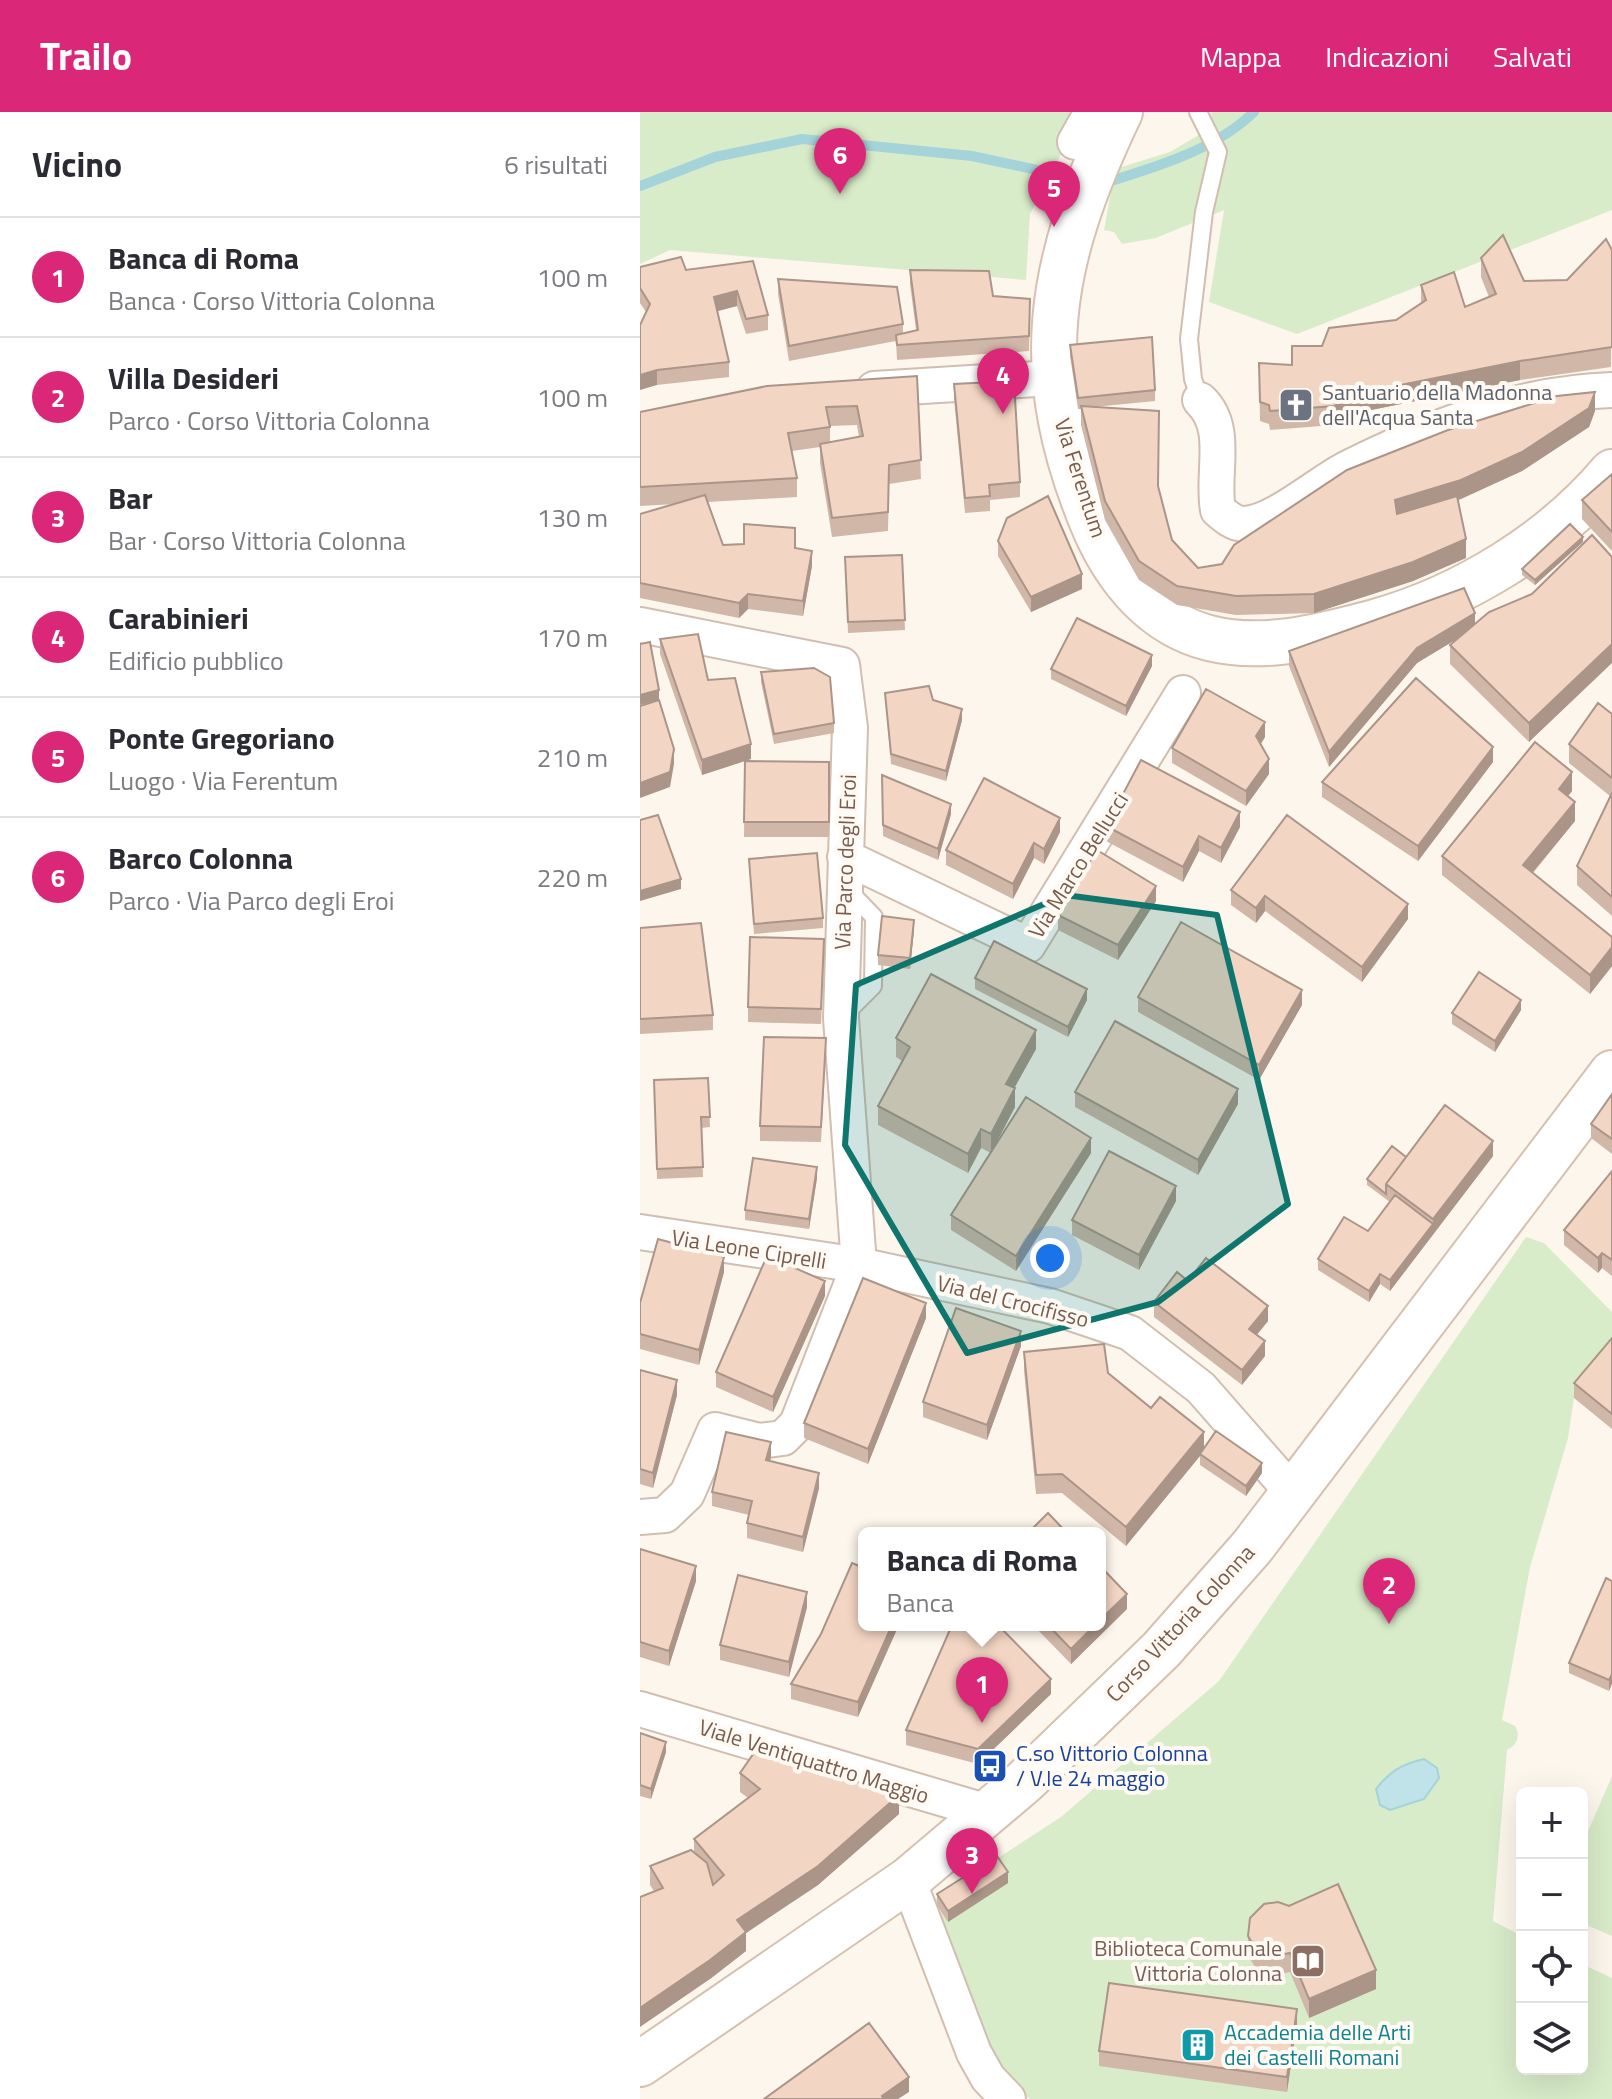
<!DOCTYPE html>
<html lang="it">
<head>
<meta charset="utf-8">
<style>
  body { margin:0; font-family:"Titillium Web",sans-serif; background:#f2f2f3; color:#2b2b33 }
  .controls { position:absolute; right:24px; bottom:24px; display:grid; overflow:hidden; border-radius:12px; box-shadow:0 8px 32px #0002 }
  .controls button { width:72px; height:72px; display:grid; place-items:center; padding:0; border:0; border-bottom:2px solid #e1e1e2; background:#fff; color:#2b2b33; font:40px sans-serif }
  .you { position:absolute; left:410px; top:1146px; width:28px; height:28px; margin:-20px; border:6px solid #fff; border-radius:50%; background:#1a73e8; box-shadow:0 0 0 12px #1a73e833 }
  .badge { display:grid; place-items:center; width:52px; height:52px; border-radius:50%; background:#db2777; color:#fff; font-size:26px; font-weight:700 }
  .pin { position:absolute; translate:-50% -66px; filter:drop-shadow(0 2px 4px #0008) }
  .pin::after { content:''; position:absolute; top:42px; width:28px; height:24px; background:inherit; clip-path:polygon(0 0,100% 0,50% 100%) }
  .popup { position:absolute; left:218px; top:1415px; width:248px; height:104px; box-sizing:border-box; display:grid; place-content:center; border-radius:12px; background:#fff; filter:drop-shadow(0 2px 6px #0005); font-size:26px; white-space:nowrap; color:#7c7c81 }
  .popup b { font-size:30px; color:#2b2b33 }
  .popup::after { content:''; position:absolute; left:50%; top:100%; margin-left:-16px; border:16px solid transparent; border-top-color:#fff }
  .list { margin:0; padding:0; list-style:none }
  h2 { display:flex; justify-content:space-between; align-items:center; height:104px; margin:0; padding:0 32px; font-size:34px }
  h2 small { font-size:26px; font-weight:400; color:#7c7c81 }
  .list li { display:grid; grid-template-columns:52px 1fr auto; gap:24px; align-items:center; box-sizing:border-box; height:120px; padding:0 32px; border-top:2px solid #e1e1e2 }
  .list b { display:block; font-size:30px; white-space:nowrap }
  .list p { margin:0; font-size:26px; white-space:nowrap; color:#7c7c81 }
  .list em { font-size:26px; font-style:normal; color:#7c7c81 }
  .icon { flex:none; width:44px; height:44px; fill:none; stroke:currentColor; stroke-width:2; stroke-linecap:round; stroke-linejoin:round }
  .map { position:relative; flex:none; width:972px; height:1987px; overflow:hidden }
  header { display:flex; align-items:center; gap:48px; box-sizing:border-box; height:112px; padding:0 40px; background:#db2777; color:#fff }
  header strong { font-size:38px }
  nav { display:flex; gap:44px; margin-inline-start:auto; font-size:28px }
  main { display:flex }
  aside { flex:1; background:#fff }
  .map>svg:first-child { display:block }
  .green { fill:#d8ecc9 }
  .water { fill:#bfe3e8; stroke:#a5d3da; stroke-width:2 }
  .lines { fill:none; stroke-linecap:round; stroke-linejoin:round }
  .stream { stroke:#a5d3da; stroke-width:10 }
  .lane-casing { stroke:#d1beb0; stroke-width:20 }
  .street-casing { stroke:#d1beb0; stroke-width:38 }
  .secondary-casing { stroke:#d6c0b0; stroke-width:48 }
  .lane { stroke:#fff; stroke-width:16 }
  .street { stroke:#fff; stroke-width:34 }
  .secondary { stroke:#fff; stroke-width:44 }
  .wall { fill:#d1b7a8; fill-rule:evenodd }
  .shaded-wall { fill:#aa9588 }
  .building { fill:#f3d5c3; stroke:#aa9588; stroke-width:2 }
  .marked { fill:#0f766e; fill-opacity:0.2; stroke:#0f766e; stroke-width:6; stroke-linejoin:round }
  .labels { text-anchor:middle; stroke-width:8; stroke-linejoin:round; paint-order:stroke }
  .worship-label { font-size:22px; fill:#5b616d; stroke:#fffaf3; text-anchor:start }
  .street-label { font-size:22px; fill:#7a5c4d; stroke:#fffaf3 }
  .transit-label { font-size:22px; fill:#164399; stroke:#fffaf3; text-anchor:start }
  .education-label { font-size:22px; fill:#785e54; stroke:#fffaf3; text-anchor:end }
  .culture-label { font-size:22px; fill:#0d838f; stroke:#fffaf3; text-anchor:start }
</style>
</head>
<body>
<header>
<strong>Trailo</strong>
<nav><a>Mappa</a><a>Indicazioni</a><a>Salvati</a></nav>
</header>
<main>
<aside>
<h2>Vicino<small>6 risultati</small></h2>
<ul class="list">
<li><span class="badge">1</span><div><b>Banca di Roma</b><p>Banca · Corso Vittoria Colonna</p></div><em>100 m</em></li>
<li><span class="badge">2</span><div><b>Villa Desideri</b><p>Parco · Corso Vittoria Colonna</p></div><em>100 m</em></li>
<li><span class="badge">3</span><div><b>Bar</b><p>Bar · Corso Vittoria Colonna</p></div><em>130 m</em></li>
<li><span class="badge">4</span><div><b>Carabinieri</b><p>Edificio pubblico</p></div><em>170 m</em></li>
<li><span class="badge">5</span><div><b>Ponte Gregoriano</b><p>Luogo · Via Ferentum</p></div><em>210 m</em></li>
<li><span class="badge">6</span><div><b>Barco Colonna</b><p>Parco · Via Parco degli Eroi</p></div><em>220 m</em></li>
</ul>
</aside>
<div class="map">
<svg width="972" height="1987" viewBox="0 0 972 1987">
  <rect width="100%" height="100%" fill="#fdf6ec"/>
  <path class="green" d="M0 0H443L390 102 386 168 30 138 0 152Z
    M572 0H972V98L657 222 569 190 584 98 516 126 482 132 474 120 464 118 475 57 530 40 569 17Z
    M886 1125 904 1131 972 1200V1240L934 1286 928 1326 890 1455 862 1608 875 1614C881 1624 877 1633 867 1638L853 1809 882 1824V1957H942V1852L972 1866V1987H390L360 1961 289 1791 421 1705 579 1569Z
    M972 1664V1824L942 1811V1733Z"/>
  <path class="water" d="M784 1647 797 1656 799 1666 784 1687 750 1698 740 1693 736 1677C750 1659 762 1652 784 1647Z"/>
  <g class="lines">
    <path class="stream" d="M474 68C522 53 577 36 614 0
      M0 74 75 45 162 27 332 44 411 61"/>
    <g class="lane-casing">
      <path id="lane" d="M558 0 578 40 564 100 549 227 553 267 560 288
        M204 903 233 874 234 805 207 777"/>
    </g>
    <g class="street-casing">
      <path id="street" d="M435 30 452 0
        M234 277 413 266
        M560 288C590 316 571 361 578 398 585 404 594 412 604 412 634 411 679 371 706 357 790 315 878 281 972 278
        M0 513 202 553 210 616 201 906 219 1153 157 1312 143 1326 119 1329 75 1318 47 1382 25 1403 0 1405
        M205 745 388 833 543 581
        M0 1120 219 1153 410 1194 490 1221 561 1276 653 1381
        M0 1597 348 1700
        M268 1768 334 1941 348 1966 368 1987"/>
    </g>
    <g class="secondary-casing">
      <path id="secondary" d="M480 0C408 151 388 259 455 417 477 467 514 512 569 526 624 540 682 524 735 510 824 485 912 431 972 360
        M0 1952 268 1768 384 1670 521 1538 612 1435 972 961"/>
    </g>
    <use href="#lane" class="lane"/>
    <use href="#street" class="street"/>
    <use href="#secondary" class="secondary"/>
  </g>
  <path class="wall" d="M972 138 971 255 880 268 721 300 694 313 630 318 629 312 620 309 619 251 652 253 682 234 756 208 781 192V173L825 195 849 185 841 165V146L884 169 927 168Z
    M113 149 128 203V218L106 222 97 194 78 199 89 250V265L17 273 6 200 0 191V155L46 158Z
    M270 158 353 184 390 187 389 239 257 248 256 229 149 249 138 182V167L263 212V221L276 218 270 172Z
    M430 233 515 278V289L454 295 518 376 532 428 558 456 582 452 955 299 949 315 882 359 818 388 826 446 773 469 674 501 596 503 537 493 499 468 465 408 441 313V297H438L430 244Z
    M277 264 281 367 249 372 248 419 192 425 180 351V335L152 339 157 366V385L68 390 83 433 155 436 172 454 163 504 108 497 99 506 0 486V402L36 392 0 394V300ZM217 313 219 325 190 330V314Z
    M314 272 380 370V385L350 388V399L325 401 314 287Z
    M972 362V439L942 407V388Z
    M358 429 442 477 391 500 358 444Z
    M943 430 895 473 882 463V457Z
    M262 443 265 518 208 521 205 445Z
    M892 482 889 630 810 552V533L815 528 777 551 689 655 649 554V539L835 512Z
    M20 527 68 568 111 647 62 663 20 542Z
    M512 554 486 604 411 567V557Z
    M121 560 194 611V621L134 632 121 570Z
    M245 581 293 588 322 608 306 669 251 652Z
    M972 602V804L937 773V754L970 684 929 651V632Z
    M625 625 621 632 629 662 606 694 532 651V636Z
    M105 649 189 650V725H104Z
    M853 650 778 749 682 685V670Z
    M242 663 311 702 298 748 243 724Z
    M932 679 928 684 935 709 893 761 972 825V854L950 882 802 763V744Z
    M466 714 600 715 581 751 559 739 543 770 466 729Z
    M420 720 404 752 394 746 373 787 306 753V738Z
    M109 747 183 806V816L114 822Z
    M591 778 768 807 722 870 625 799 616 811 591 793Z
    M516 789 478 848 418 818V803Z
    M0 816 73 903V918L0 922Z
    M274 818 270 857 238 853V843Z
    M184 842 181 912 108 910V895Z
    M335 866 447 888 428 925 335 877Z
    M498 885 662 893 619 968 498 900Z
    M881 898 855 940 812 912V901Z
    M256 926 396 937 374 976 375 995 351 1041H451L376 1159 311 1118V1103L351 1041 341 1036 328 1061 238 1013V994L262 949 256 945Z
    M186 941 181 1030 120 1029V1014Z
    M68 966 70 1015 61 1016 63 1065 17 1067 14 968Z
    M435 980 598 992 558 1063 435 995Z
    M972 982V1042L951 1026V1012Z
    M853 1044 750 1179 740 1172 729 1190 678 1158V1147L728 1119 750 1090 727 1073V1067L766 1045Z
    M972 1059V1164L962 1156 958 1161 924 1133V1118Z
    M177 1066 169 1117 105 1108V1098Z
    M536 1089 499 1158 432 1123V1108Z
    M84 1160 59 1253 0 1237V1191Z
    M548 1169 628 1209 617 1223 625 1244 602 1273 514 1205V1190Z
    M185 1184 133 1300 76 1275V1260Z
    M286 1206 228 1352 164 1326V1311Z
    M972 1226V1317L934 1286V1271Z
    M381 1234 347 1328 283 1305V1290Z
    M384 1240 468 1261 511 1296 564 1336 622 1361 606 1384 560 1353V1344L486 1434 422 1381 396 1382 384 1259Z
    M0 1258 37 1283 13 1376 0 1372Z
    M131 1345 130 1349 179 1376 163 1440 107 1426V1411L109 1403 72 1394V1380Z
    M0 1437 56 1469 29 1554 0 1545Z
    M224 1456 218 1605 151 1587V1572Z
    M972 1469 969 1579 929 1561V1551Z
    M167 1495 149 1565 80 1548V1533Z
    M487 1497 431 1552 393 1513H460Z
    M411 1582 338 1652 266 1633V1618Z
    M0 1621 26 1640 11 1687 0 1684Z
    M100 1661 259 1702 178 1773 106 1821V1839L70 1867 10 1773V1754L54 1741V1727L108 1686 100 1680Z
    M368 1771 308 1810 297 1793V1782Z
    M608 1824 736 1877 669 1906 650 1860 630 1864 615 1855 608 1843Z
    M657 1912 647 1980 459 1954V1939Z"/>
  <path class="shaded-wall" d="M97 179V194L74 200V185Z
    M880 249V268L721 300 694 313V294L721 281Z
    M17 258V273L0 278V263Z
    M955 280V299L949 315 882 359 821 387 755 407V388Z
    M943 425V430L895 473V468Z
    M826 427V446L773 469 674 501V482Z
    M172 439V454L163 504V489Z
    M442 462V477L391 500V485Z
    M108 482V497L99 506V491Z
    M835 501V516L777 551 689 655V640L777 536Z
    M972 532V551L889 630V611Z
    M512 543V554L486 604V594Z
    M19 578V588L0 593V583Z
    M322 597V608L306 669V659Z
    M625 610V625L616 639V624Z
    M111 632V647L62 663V648Z
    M853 635V650L778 749V734Z
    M34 637V652L30 675 0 686V671Z
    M629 647V662L606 694V679Z
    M932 660V679L919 696V677Z
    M935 690V709L883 772V753Z
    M311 692V702L298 748V737Z
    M600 700V715L581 751V736Z
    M420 706V720L404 752V737Z
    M559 724V739L543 770V755Z
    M394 731V746L373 787V772Z
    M41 767V777L0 789V779Z
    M516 774V789L478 848V833Z
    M625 784V799L616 811V796Z
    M768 792V807L722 870V855Z
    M274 808V818L270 857V846Z
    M972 835V854L950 882V863Z
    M447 877V888L428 925V915Z
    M662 878V893L619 968V953Z
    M881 888V898L855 940V929Z
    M396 918V937L366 991V972Z
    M375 976V995L351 1041V1022Z
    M598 977V992L558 1063V1048Z
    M341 1017V1036L328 1061V1042Z
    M451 1026V1041L376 1159V1144Z
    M853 1029V1044L750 1179V1168L793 1112V1107Z
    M177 1055V1066L169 1117V1107Z
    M536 1074V1089L499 1158V1143Z
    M962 1141V1156L958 1161V1146Z
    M84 1145V1160L59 1253V1238Z
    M740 1162V1172L729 1190V1179Z
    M185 1169V1184L133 1300V1285Z
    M286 1191V1206L228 1352V1337Z
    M628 1194V1209L609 1232V1217Z
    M381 1219V1234L347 1328V1313Z
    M625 1229V1244L602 1273V1258Z
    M37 1268V1283L13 1376V1361Z
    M564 1320V1339L486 1434V1415Z
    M131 1330V1345L126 1363V1348Z
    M622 1351V1361L606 1384V1374Z
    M179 1361V1376L163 1440V1425Z
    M56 1454V1469L29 1554V1539Z
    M167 1480V1495L149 1565V1550Z
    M487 1482V1497L431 1552V1537L455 1513H460V1508Z
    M252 1513H259L218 1605V1590Z
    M972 1562V1572L969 1579V1568Z
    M411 1567V1582L338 1652V1637Z
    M26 1630V1640L11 1687V1677Z
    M259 1683V1702L178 1773 106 1821V1839L70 1867 0 1915V1896L97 1808Z
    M368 1760V1771L308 1810V1799Z
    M736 1858V1877L669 1906V1887Z
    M657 1897V1912L647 1980V1965Z
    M269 1965V1980L258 1987H242V1984Z"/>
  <path class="building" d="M863 123 884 169 927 168 966 127 972 138V235L880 249 721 281 694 294 630 299 629 293 620 290 619 251 652 253V234H682L689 216 756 208 786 188 781 173 814 160 825 195 856 182 841 146Z
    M41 145 46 158 113 149 128 203 106 207 97 179 74 185 89 250 17 258 0 263V213L10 192 0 176V155Z
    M270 158 349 159 353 184 390 187 389 224 257 233 256 223 278 218Z
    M138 167 257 175 263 212 149 234Z
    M512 225 515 278 438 286 430 233Z
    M277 264 281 348 249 353 248 400 192 406 180 332 223 324 217 294 186 295 190 315 148 321 157 366 0 375V300L127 274Z
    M374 269 380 370 349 373 350 384 325 386 314 272Z
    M955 280 949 296 882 340 821 368 755 388 757 402 817 384 826 427 773 450 674 482 596 484 537 474 499 449 465 389 441 294 519 299 518 374 532 428 558 456 582 452 594 433 707 358 808 318 917 284Z
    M972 362V420L942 388Z
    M65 383 83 433 104 432V412L155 416V436L172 439 163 489 108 482 99 491 0 471V402Z
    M408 384 442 462 391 485 358 429 367 406Z
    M930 412 943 425 895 468 882 457Z
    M952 423 972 445V532L889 611 810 533 849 500 892 482Z
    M262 443 265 508 208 510 205 445Z
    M824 476 835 501 777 536 689 640 649 539Z
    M437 506 512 543 486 594 411 557Z
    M58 522 68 568 95 566 111 632 62 648 20 527Z
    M10 530 19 578 0 583V532Z
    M174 556 190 565 194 611 134 622 121 560Z
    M776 566 853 635 778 734 682 670Z
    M289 574 293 588 322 597 306 659 251 642 245 581Z
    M566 577 625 610 616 624 629 647 606 679 532 636Z
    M19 588 34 637 30 660 0 671V594Z
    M958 591 972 602V666L929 632Z
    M895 630 932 660 919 677 935 690 883 753 972 825V835L950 863 802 744Z
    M501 648 600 700 581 736 559 724 543 755 466 714Z
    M105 649 189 650V710H104Z
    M242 663 311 692 298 737 243 713Z
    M344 666 420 706 404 737 394 731 373 772 306 738Z
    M972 681V785L937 754Z
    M18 703 41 767 0 779V708Z
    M647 703 768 792 722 855 625 784 616 796 591 778Z
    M457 738 516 774 478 833 418 803Z
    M177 741 183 806 114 812 109 747Z
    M242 804 274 808 270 846 238 843Z
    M541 810 662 878 619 953 498 885Z
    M61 811 73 903 0 907V816Z
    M110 825 184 827 181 897 108 895Z
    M354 829 447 877 428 915 335 866Z
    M839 860 881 888 855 929 812 901Z
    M291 862 396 918 366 972 375 976 351 1022 341 1017 328 1042 238 994 270 935 256 926Z
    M475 909 598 977 558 1048 435 980Z
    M124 925 186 926 181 1015 120 1014Z
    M68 966 70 1005H61L63 1055 17 1057 14 968Z
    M972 982V1027L951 1012Z
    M386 985 451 1026 376 1144 311 1103Z
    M805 993 853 1029 793 1107 746 1072Z
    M752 1034 766 1045 746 1072V1082L727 1067Z
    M469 1039 536 1074 499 1143 432 1108Z
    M113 1046 177 1055 169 1107 105 1098Z
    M972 1059V1148L962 1141 958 1146 924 1118Z
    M755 1083 793 1112 750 1168 740 1162 729 1179 678 1147 704 1105 728 1119Z
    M18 1127 84 1145 59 1238 0 1222V1191Z
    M127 1144 185 1169 133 1285 76 1260Z
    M566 1146 628 1194 609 1217 625 1229 602 1258 514 1190 537 1160 548 1169Z
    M223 1166 286 1191 228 1337 164 1311Z
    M316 1196 381 1219 347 1313 283 1290Z
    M972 1226V1302L934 1271Z
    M464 1232 468 1261 511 1296 520 1285 564 1320 486 1415 422 1362 396 1363 384 1240Z
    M0 1258 37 1268 13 1361 0 1357Z
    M576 1319 622 1351 606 1374 560 1342Z
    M86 1320 131 1330 126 1348 179 1361 163 1425 107 1411 112 1389 72 1380Z
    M408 1401 427 1421H388Z
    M0 1437 56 1454 29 1539 0 1530Z
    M212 1451 224 1456V1513H252L218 1590 151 1572 181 1522Z
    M460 1454 487 1482 460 1508Z
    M98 1463 167 1480 149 1550 80 1533Z
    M966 1466 972 1469V1562L969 1568 929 1551Z
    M312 1513H358L411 1567 338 1637 266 1618Z
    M408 1513H455L431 1537Z
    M0 1621 26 1630 11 1677 0 1673Z
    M116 1638 259 1683 178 1754 97 1808 106 1820 70 1848 0 1896V1785L23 1776 10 1754 51 1738 67 1751 73 1773 84 1763 54 1727 120 1677 100 1661Z
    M357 1744 368 1760 308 1799 297 1782Z
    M698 1772 736 1858 669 1887 650 1841 630 1845 615 1836 608 1824 610 1806 624 1792 638 1790 649 1794Z
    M469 1871 657 1897 647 1965 459 1939Z
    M229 1911 269 1965 242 1984 244 1987H124Z"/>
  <path class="marked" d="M425 783 577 803 648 1092 518 1190 327 1241 205 1033 216 873Z"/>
  <defs>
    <g id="church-square" transform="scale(1.8)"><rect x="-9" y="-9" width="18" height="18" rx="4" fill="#6b7280" stroke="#fffaf3"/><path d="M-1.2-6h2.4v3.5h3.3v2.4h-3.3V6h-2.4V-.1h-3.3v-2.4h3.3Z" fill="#fff"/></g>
    <g id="bus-square" transform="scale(1.8)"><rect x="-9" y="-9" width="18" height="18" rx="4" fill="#1a4fb4" stroke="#fffaf3"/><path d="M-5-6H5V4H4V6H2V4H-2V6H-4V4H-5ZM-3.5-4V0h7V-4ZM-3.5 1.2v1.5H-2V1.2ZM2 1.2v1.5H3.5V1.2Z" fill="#fff"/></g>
    <g id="library-square" transform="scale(1.8)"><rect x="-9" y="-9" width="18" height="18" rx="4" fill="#8d6e63" stroke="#fffaf3"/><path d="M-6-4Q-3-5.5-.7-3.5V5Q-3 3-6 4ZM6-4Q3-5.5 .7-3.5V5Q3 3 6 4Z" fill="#fff"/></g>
    <g id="building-square" transform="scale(1.8)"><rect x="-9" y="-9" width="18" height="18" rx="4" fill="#0f9aa8" stroke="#fffaf3"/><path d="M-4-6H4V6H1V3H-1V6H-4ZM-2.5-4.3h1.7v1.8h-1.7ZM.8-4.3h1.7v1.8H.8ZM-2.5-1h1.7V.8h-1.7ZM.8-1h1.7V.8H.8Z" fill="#fff"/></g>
  </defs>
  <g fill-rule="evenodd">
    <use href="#church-square" x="656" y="293"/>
    <use href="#bus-square" x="350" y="1654"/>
    <use href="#library-square" x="668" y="1849"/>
    <use href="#building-square" x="558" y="1933"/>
  </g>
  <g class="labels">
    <g class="worship-label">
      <text x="682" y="288">Santuario della Madonna<tspan x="682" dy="25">dell'Acqua Santa</tspan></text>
    </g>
    <g class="street-label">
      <text transform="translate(441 366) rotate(72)" y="8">Via Ferentum</text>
      <text transform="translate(205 750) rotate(-88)" y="8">Via Parco degli Eroi</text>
      <text transform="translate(438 753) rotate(-58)" y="8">Via Marco Bellucci</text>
      <text transform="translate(109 1137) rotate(9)" y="8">Via Leone Ciprelli</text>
      <text transform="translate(373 1189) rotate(14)" y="8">Via del Crocifisso</text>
      <text transform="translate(540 1511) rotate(-47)" y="8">Corso Vittoria Colonna</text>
      <text transform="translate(174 1649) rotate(17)" y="8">Viale Ventiquattro Maggio</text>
    </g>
    <g class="transit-label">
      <text x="376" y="1649">C.so Vittorio Colonna<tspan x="376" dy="25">/ V.le 24 maggio</tspan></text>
    </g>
    <g class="education-label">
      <text x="642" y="1844">Biblioteca Comunale<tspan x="642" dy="25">Vittoria Colonna</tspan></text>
    </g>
    <g class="culture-label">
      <text x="584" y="1928">Accademia delle Arti<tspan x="584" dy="25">dei Castelli Romani</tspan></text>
    </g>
  </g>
</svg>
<div class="controls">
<button>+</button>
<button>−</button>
<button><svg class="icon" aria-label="locate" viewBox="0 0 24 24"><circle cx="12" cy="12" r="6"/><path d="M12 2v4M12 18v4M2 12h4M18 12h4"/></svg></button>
<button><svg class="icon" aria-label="layers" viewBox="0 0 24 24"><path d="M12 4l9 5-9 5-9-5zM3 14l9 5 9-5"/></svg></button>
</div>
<div class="you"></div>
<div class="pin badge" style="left:342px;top:1611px">1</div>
<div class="popup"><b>Banca di Roma</b>Banca</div>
<div class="pin badge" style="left:749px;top:1512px">2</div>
<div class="pin badge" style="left:332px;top:1782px">3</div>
<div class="pin badge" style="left:363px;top:302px">4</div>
<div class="pin badge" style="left:414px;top:115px">5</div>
<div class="pin badge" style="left:200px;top:82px">6</div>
</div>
</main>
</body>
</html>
